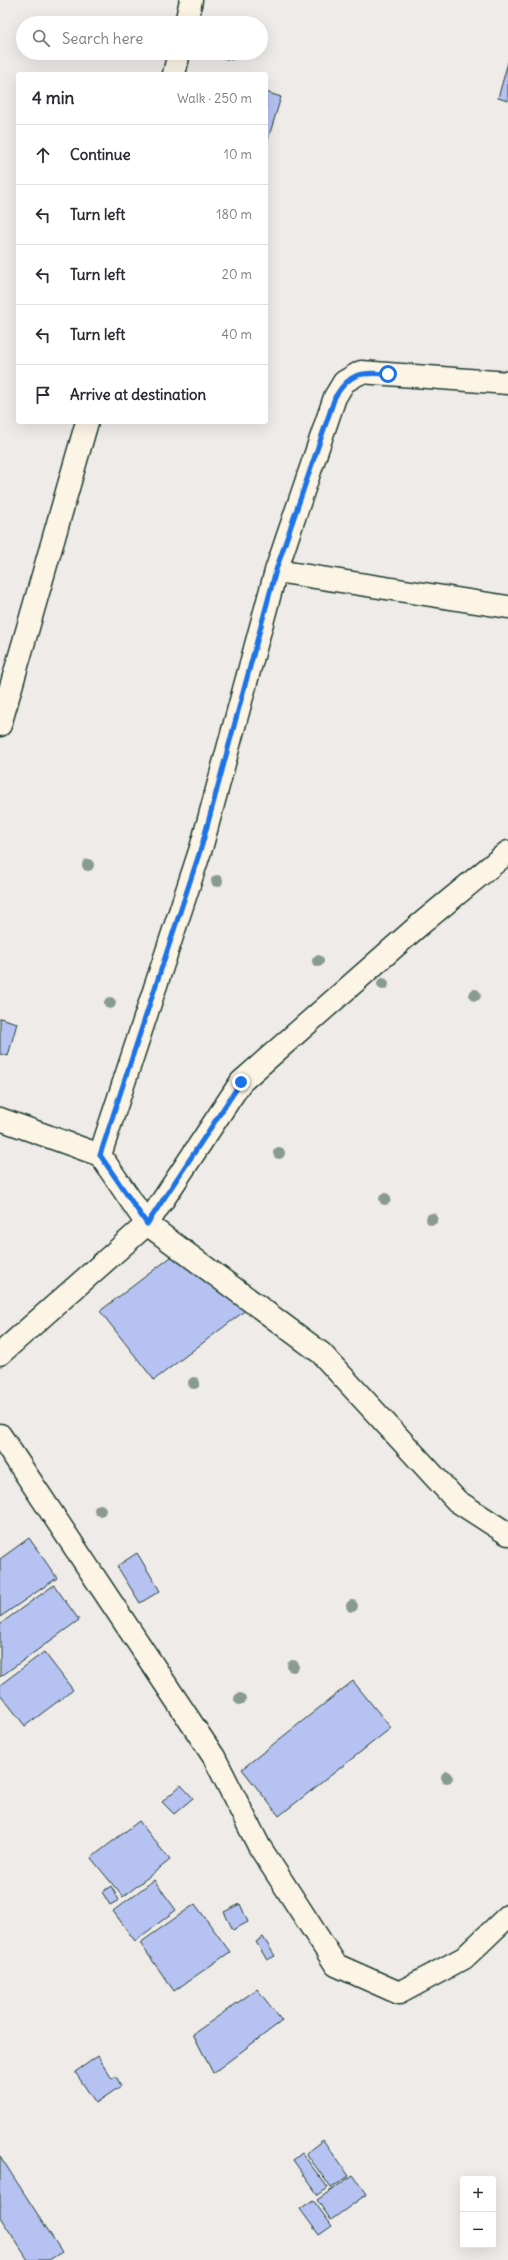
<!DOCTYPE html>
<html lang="en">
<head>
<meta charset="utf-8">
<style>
  body { margin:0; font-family:Delius,sans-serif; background:#f2f2f3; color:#2b2b33 }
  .controls { position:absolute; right:12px; bottom:12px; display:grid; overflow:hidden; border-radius:4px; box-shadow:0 4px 16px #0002 }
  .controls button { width:36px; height:36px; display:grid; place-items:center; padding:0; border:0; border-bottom:1px solid #e1e1e2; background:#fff; color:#2b2b33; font:20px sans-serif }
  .stop { position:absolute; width:12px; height:12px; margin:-9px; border:3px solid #1a73e8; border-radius:50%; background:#fff }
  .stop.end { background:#1a73e8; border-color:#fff; box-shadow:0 1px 4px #0008 }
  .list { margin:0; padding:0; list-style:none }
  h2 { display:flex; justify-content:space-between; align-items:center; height:52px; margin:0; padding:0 16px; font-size:17px }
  h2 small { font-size:13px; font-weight:400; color:#7c7c81 }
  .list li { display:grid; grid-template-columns:26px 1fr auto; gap:12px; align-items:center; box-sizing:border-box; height:60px; padding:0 16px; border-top:1px solid #e1e1e2 }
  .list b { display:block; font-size:15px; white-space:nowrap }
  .list em { font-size:13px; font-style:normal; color:#7c7c81 }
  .icon { flex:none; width:22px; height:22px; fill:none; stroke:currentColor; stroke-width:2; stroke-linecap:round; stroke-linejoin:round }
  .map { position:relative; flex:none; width:508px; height:2260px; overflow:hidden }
  .search { position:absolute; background:#fff; box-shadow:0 4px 16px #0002; left:16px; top:16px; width:252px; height:44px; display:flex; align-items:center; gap:10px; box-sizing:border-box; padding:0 14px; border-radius:22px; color:#7c7c81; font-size:15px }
  .panel { position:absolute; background:#fff; box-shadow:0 4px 16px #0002; left:16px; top:72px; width:252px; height:352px; border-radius:4px }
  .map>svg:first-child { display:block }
  .building { fill:#b6c2f2; stroke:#1f3d34 }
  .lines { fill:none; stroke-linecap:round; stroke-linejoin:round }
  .street-casing { stroke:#1f3d34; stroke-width:25 }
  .street { stroke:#fcf5e5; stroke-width:22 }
  .tree { fill:#899a8f }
  .route { stroke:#1a73e8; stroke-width:5 }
</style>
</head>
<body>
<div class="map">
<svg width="508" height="2260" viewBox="0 0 508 2260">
  <rect width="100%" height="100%" fill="#eeebe8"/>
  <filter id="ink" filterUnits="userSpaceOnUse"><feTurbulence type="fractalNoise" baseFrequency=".025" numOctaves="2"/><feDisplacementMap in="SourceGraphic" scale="8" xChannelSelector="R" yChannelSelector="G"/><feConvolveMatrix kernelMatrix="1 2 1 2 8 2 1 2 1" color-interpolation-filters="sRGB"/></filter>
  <g filter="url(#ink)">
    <path class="building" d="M206 53H234L232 60 206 55Z
      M508 62V101L498 98Z
      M266 92 281 97 266 146Z
      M0 1018 17 1023 8 1056 0 1054Z
      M192 1241 246 1310 154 1380 100 1311Z
      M29 1538 57 1578 0 1617V1559Z
      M137 1553 160 1591 140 1603 117 1566Z
      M54 1585 79 1620 0 1677V1624Z
      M44 1652 73 1690 25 1726 0 1694V1685Z
      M353 1681 391 1728 279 1816 242 1769Z
      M181 1785 193 1798 174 1814 162 1802Z
      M139 1821 170 1860 123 1897 91 1858Z
      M154 1880 176 1910 135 1941 113 1911Z
      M111 1886 119 1900 110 1905 102 1892Z
      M195 1904 230 1952 174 1991 140 1943Z
      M240 1904 248 1922 233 1930 224 1912Z
      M263 1937 275 1956 267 1960 256 1942Z
      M257 1989 282 2021 213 2073 193 2034Z
      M98 2056 112 2079 116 2076 121 2086 96 2103 75 2072Z
      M323 2140 349 2176 331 2188 306 2153Z
      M302 2153 328 2188 318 2195 293 2160Z
      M0 2156 62 2252 49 2260H28L0 2217Z
      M353 2175 367 2194 331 2220 317 2200Z
      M313 2200 332 2226 319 2235 300 2209Z"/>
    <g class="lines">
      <g class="street-casing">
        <path id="street" d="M186 23 191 0
          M174 74 179 53
          M276 571 508 607
          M0 725 87 422
          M0 1119 100 1155 147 1224 321 1353 457 1501 508 1534
          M100 1155 202 845 276 571 335 397 344 382 361 372 508 383
          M0 1354 147 1224 241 1082 417 927 508 852
          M0 1435 214 1757 259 1846 336 1965 399 1993 464 1958 508 1916"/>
      </g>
      <use href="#street" class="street"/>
    </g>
    <g class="tree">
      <circle cx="88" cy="865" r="6"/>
      <circle cx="217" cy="881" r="6"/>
      <circle cx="318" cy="961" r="6"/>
      <circle cx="383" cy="984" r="6"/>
      <circle cx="475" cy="995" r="6"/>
      <circle cx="110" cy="1003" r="6"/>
      <circle cx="279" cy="1153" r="6"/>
      <circle cx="385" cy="1199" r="6"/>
      <circle cx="432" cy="1219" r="6"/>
      <circle cx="194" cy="1383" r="6"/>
      <circle cx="100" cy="1510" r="6"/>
      <circle cx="352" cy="1606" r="6"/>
      <circle cx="293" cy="1666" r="6"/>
      <circle cx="240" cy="1699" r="6"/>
      <circle cx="447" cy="1777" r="6"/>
    </g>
  </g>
  <g class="lines" filter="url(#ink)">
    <path class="route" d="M241 1082 147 1224 100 1155 202 845 276 570 335 397C350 372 361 372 388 374"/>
  </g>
</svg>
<div class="controls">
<button>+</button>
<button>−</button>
</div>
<div class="stop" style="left:388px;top:374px"></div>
<div class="stop end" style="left:241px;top:1082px"></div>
<div class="search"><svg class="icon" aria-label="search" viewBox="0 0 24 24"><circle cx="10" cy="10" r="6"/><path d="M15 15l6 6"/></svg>Search here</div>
<section class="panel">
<h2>4 min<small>Walk · 250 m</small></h2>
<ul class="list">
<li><svg class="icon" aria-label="ahead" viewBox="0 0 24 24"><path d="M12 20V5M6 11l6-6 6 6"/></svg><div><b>Continue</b></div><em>10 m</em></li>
<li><svg class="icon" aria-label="left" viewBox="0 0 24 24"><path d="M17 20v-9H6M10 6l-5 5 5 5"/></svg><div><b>Turn left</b></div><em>180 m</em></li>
<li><svg class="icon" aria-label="left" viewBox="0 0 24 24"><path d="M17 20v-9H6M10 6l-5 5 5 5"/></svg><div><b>Turn left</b></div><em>20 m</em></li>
<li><svg class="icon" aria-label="left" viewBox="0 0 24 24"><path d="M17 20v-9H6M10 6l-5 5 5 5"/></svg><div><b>Turn left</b></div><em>40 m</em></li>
<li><svg class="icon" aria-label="arrive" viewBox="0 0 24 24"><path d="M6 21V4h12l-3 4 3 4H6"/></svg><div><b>Arrive at destination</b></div></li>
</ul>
</section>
</div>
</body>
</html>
